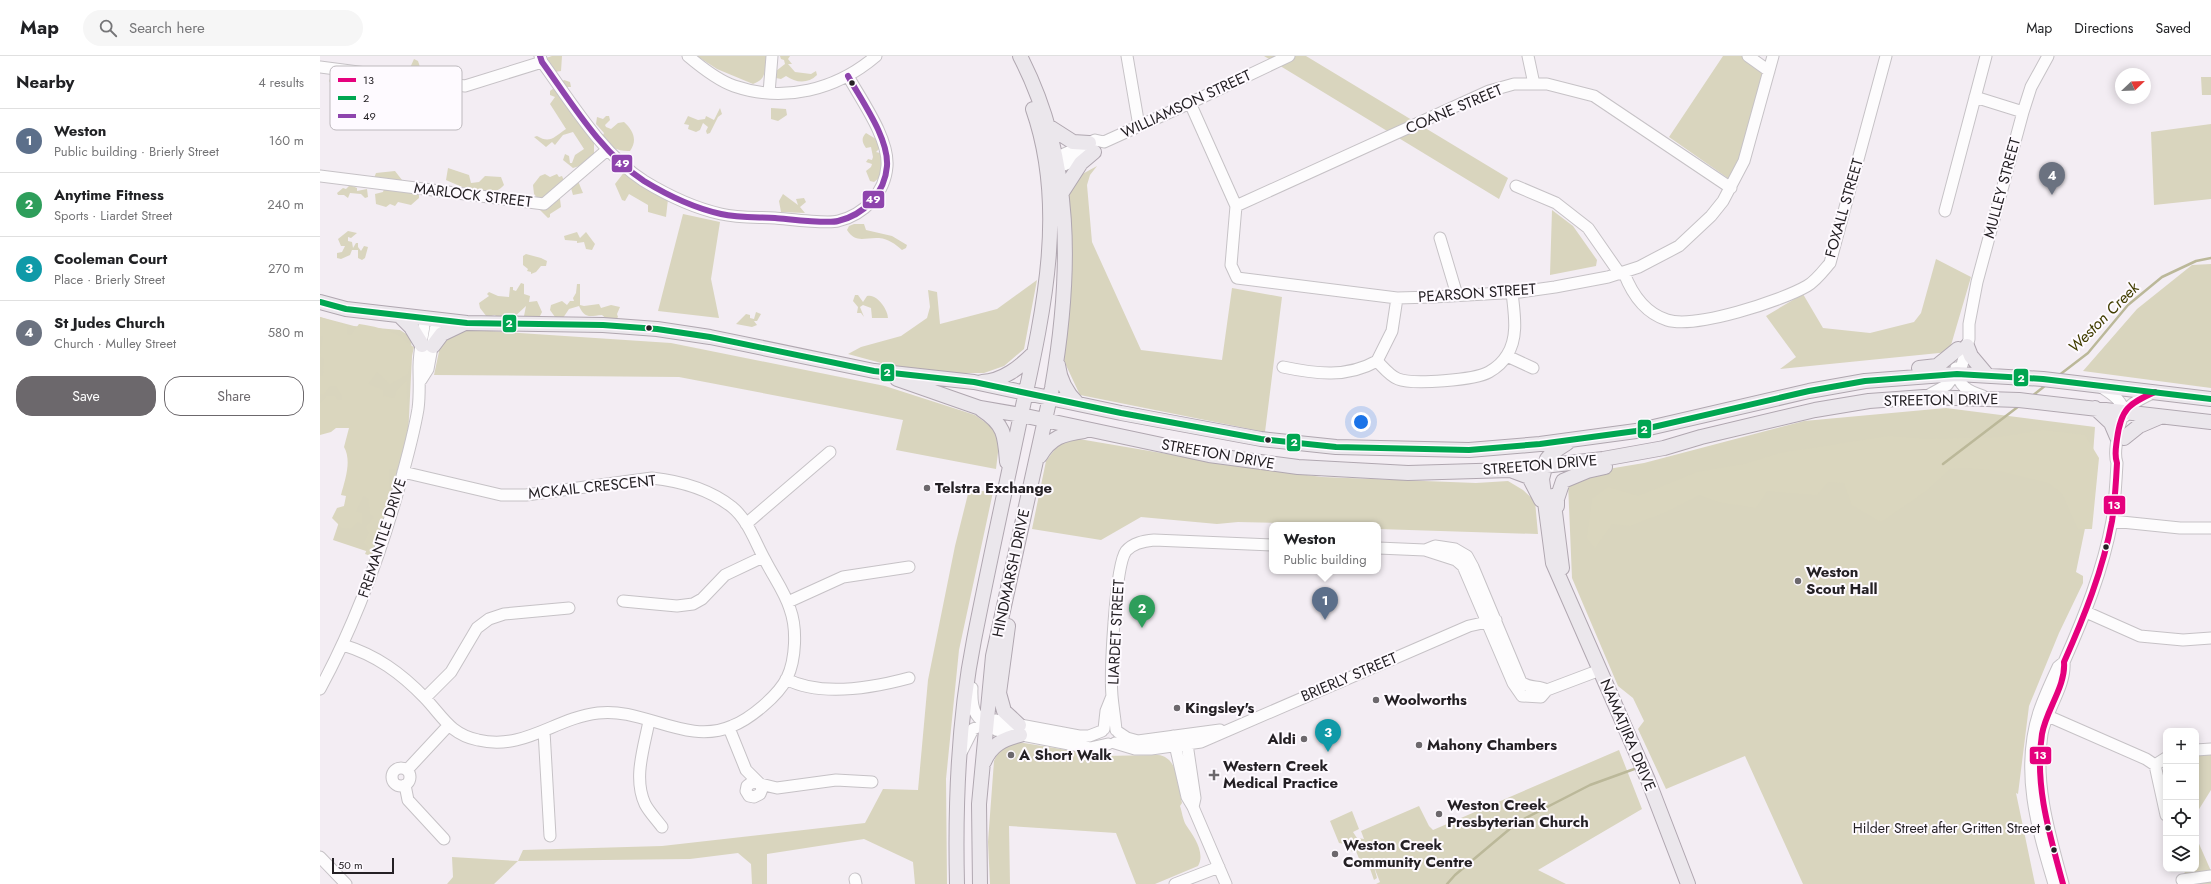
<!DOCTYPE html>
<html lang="en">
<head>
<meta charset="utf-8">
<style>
  body { margin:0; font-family:Jost,sans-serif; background:#f6f6f6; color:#202124 }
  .controls { position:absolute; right:12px; bottom:12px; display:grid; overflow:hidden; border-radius:8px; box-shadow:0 2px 10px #0003 }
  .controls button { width:36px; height:36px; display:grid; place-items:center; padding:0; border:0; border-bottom:1px solid #e0e0e0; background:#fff; color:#202124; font:20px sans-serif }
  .compass { position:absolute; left:1795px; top:12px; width:36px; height:36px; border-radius:50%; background:#fff; box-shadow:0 2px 10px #0003; rotate:67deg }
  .scale { position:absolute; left:12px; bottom:10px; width:62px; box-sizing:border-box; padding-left:4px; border:2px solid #242024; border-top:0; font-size:11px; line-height:14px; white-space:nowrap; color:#242024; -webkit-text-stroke:3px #fefaff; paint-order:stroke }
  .you { position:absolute; left:1041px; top:366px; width:14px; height:14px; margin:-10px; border:3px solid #fff; border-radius:50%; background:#1a73e8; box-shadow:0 0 0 6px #1a73e833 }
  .badge { display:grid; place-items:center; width:26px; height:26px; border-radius:50%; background:#6c686c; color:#fff; font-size:13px; font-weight:700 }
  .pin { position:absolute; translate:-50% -33px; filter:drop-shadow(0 1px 2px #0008) }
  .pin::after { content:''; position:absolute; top:21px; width:14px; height:12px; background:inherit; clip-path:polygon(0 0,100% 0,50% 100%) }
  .popup { position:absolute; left:949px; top:466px; width:112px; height:52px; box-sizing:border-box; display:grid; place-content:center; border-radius:8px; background:#fff; filter:drop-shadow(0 1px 3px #0005); font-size:13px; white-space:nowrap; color:#757577 }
  .popup b { font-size:15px; color:#202124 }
  .popup::after { content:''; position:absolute; left:50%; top:100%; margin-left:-8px; border:8px solid transparent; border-top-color:#fff }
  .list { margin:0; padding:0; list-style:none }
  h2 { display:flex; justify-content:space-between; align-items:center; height:52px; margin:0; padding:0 16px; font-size:17px }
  h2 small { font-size:13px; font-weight:400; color:#757577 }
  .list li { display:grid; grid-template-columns:26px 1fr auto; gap:12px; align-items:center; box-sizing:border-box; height:64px; padding:0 16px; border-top:1px solid #e0e0e0 }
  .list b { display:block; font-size:15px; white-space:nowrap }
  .list p { margin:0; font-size:13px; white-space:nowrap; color:#757577 }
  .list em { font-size:13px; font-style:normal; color:#757577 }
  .actions { display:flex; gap:8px; padding:12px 16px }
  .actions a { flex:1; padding:9px 0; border:1px solid #6c686c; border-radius:16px; text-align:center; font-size:14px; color:#6c686c }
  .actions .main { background:#6c686c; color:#fff }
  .icon { flex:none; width:22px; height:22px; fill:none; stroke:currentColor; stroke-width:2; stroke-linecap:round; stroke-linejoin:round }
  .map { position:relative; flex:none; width:1891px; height:828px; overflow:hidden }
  header { display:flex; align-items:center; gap:24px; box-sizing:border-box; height:56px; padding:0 20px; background:#fff; border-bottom:1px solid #e0e0e0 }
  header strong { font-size:19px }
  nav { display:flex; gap:22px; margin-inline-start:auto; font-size:14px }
  .search { width:280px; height:36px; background:#f6f6f6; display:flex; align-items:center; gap:10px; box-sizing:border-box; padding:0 14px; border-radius:22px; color:#757577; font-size:15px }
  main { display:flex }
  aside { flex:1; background:#fff }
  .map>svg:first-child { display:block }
  .green { fill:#d9d5be }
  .forest { fill:#dad6be }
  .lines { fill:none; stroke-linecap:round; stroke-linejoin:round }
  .stream { stroke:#bbb899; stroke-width:2.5 }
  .minor-casing { stroke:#c6c2c6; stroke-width:13 }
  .major-casing { stroke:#b0a7b0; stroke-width:16 }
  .minor { stroke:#fdfcfd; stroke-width:11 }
  .major { stroke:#ebe7ec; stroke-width:14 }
  .bus-1-casing { stroke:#fefaff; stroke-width:9 }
  .bus-2-casing { stroke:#fefaff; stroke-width:9 }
  .bus-3-casing { stroke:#fefaff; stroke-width:9 }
  .bus-1 { stroke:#e5007d; stroke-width:6 }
  .bus-2 { stroke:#00a651; stroke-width:6 }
  .bus-3 { stroke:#8e44ad; stroke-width:6 }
  .bus-dot { fill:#242024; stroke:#fefaff; stroke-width:1.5 }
  .poi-dot { fill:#6c686c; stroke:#fefaff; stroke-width:1.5 }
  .labels { text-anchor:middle; stroke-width:4; stroke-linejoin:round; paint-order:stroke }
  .bus-label { font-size:14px; fill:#242024; stroke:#fefaff; text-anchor:end }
  .street-label { font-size:15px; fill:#242024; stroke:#fefaff }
  .poi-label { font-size:15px; font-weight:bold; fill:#242024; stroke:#fefaff; text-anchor:start }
  .water-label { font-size:16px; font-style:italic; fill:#413d00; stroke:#fefaff }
  .key { fill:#fefaff; stroke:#bdb9bd; stroke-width:1 }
  .key-label { font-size:11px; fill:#242024 }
  .line-badge { stroke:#fefaff; stroke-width:1.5 }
  .badge-label { font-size:11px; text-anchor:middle; font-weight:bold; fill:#fff }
</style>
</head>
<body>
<header>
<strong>Map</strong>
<div class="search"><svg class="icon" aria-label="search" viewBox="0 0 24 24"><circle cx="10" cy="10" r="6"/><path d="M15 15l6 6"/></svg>Search here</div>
<nav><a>Map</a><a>Directions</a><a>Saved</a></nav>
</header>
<main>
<aside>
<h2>Nearby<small>4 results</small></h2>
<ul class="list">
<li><span class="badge" style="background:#5c6f8a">1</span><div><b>Weston</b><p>Public building · Brierly Street</p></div><em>160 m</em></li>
<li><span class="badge" style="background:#2e9e5b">2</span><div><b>Anytime Fitness</b><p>Sports · Liardet Street</p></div><em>240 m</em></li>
<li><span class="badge" style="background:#0f9aa8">3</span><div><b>Cooleman Court</b><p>Place · Brierly Street</p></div><em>270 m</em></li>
<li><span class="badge" style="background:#6b7280">4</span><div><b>St Judes Church</b><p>Church · Mulley Street</p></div><em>580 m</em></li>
</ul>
<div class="actions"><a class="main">Save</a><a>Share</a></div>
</aside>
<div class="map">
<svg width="1891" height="828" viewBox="0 0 1891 828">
  <rect width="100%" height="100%" fill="#f3edf3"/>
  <path class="green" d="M377 0H446C445 14 447 23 433 28L397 13Z
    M944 0H986L1188 122 1179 143Z
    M1403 0H1422L1447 15 1412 125 1349 81Z
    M11 20 31 23 29 44 25 42 27 27 23 30 16 25 12 30 9 25Z
    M1881 21H1891V39H1882Z
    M244 24 250 26 251 31H242L254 62H259L262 67 261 71 274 80V97L266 108 253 112 243 104 245 98 249 100 250 107H252L255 99 264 93 253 76 243 79 235 89 232 86 226 91 214 81 217 80C230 88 234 81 246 73L230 48 235 41 230 39V35Z
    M400 52 402 58 398 61 390 77 387 78 386 75 388 71 383 67 380 74 376 76 368 73 369 69 364 68 368 60 378 64 385 63 386 60 394 64Z
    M451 52 466 53 467 59 458 65 451 63Z
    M1891 68V143L1834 149 1831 76Z
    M777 110 770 119 767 129 772 186 821 294 902 304 912 232 962 241 945 376 760 339 744 305 751 229 746 127Z
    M30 129 37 132V135L47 133 48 141 45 142 41 138 30 137 28 142 24 139H18L17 137 23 132 26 133Z
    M463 138 478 149 476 143 484 142 486 146 480 151 485 157 461 156 459 145Z
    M1232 154 1253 170 1277 204 1276 210 1230 219Z
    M363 158 400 166 391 223 399 262 338 255Z
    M534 168H544L546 174 572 180 587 189 586 192 582 194C575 188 569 183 559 182 545 181 536 188 527 174L529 170Z
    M28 175 37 177 31 182 28 181V185L32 186 33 192 36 187H38V191L41 195 44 190 48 191 45 202 42 204 38 202V194H32L30 199 21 203 17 202V197L22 196 25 190H21L18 183Z
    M1616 203 1651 221 1629 296 1460 313 1476 301 1446 260 1483 238 1503 272 1550 277 1594 266 1601 257Z
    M1891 208V332L1763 315 1817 253 1872 209Z
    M717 224 704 293 684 310 664 317H634L572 310 528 298 541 291 581 280 607 262 610 251 608 234 617 236 620 268 677 253Z
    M201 227 204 228V238L210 240 209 246 217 245 222 256 218 264 211 265 204 260 206 250 192 263H178L175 259 167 261 160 252 159 247 169 240 167 238 169 236 178 240 189 241 190 231H193V234L196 235Z
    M535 239H538L543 246 547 240C557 237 568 254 568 262H552L551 252 543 249 540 251 544 261 541 257H537L538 251 533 245Z
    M436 256 441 258 437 265H434L437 269 432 271 416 268 426 258 430 259V262L434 263Z
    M0 261 34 270 80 274 91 281 92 300 88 381 58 499 13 484 36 415 37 366 0 375Z
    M124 272 351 287 565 330 655 359 673 372 679 388 676 413 576 394 583 364 359 321 114 319Z
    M1626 352 1775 371 1769 453 1756 516 1763 520V527L1739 577 1709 650 1698 738 1696 737 1715 828H1483L1425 700 1346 733 1318 673 1324 665 1313 642 1298 630 1252 522 1248 427 1270 416 1324 407 1484 365Z
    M759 383 918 410 1002 421 1156 427 1188 425 1203 434 1215 445 1218 478 1058 473V469L918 466 897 468 821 461 781 484 712 473 726 405 739 388Z
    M649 434 673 436 639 594 626 723 627 828H595L593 806 544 783 447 798V828H432L431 808 418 797 370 803 198 805 174 828H127L133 821 132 801 198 805 203 794 342 790 545 767 563 733 598 734 608 624 635 490Z
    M698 686 783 700 838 699C859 701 858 731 862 747L860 750C862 756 863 764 866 769 873 779 886 797 878 810L835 828H816L796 777 689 770 690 828H670L668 786 674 705C680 692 685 690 698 686Z
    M1299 694 1322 753 1218 814 1246 828H1056L1060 826 1054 811 1057 822 1054 824 1048 807 1042 810 1036 795 1032 796 1029 789 1019 787 1010 765 1032 755 1039 773 1033 776 1037 782 1044 783 1041 775 1099 750 1109 770 1113 774Z
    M1891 698V734L1876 758V699Z
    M1876 781 1891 815V828H1870L1863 813H1876Z"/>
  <path class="forest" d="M232 0H242L241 15 235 16 226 2Z
    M460 0H470L468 3 472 8H468L475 16 491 18 496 15 497 19C488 28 476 27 466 20L461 23 456 22V15L465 8 464 4 461 3Z
    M94 3 98 5 100 11 106 12 111 16 109 20 119 30 118 38 111 34H102L101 41 99 36 95 38 80 29 82 23 88 24 89 14Z
    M286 60H289L290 64 285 69 286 71 291 73 298 67 304 66C313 74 318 84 310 95 300 96 287 90 281 83L284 77 276 68 277 61 283 63Z
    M546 77 556 83 561 91 556 96 560 97C563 106 564 120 554 126L550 125 546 115 551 111 552 108 546 106 548 103 552 104 553 101 551 91 546 92C542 86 541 82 546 77Z
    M128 112 149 119 151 127 159 126 165 120 181 121 184 129C169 146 143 131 126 124Z
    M75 115 82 124 79 130 99 137V142L91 149 78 146 75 150 70 148 66 151 56 148 55 138 63 136 64 133 54 122 56 117Z
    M305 115 348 143 346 161 328 156V149L309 138 305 145 302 144 295 128Z
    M225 118 230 121 237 118 239 121 242 120 245 127 258 125 263 137 253 139 251 132 234 141 240 143 241 151 230 158V161L228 162 219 153 209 149 220 145 214 138 213 129 220 120Z
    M257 176 260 182 266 176 275 188 272 194 266 193 264 186 257 187V185L245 184 244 180Z
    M206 198 221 202 227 205 226 210H221L216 216 211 218V216L207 215 208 213 203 209V200Z
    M257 228H260V249L264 250 279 248 281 252 291 249 300 251 297 258 298 261 294 266 289 265 282 259C269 260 265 263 259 250L249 253 243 262 235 261 230 254 231 249 242 245 247 249 250 245H254L253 242 256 237Z
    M0 261 27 270V278L31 279 39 268C52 270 68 273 79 280 85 283 87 288 94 291L88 318 70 328 57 316 48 328 63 334V340L74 342 77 334 87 324C86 347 92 396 76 413H69V452L61 469 63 472 58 490 51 500 45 498 48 491 44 487 49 477 46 471 54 461 50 458 48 442 43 440 36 456 42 457V468L37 466 30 473 22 472 12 462 17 452 24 450 26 440 21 439C25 424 32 405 24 391L29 372H16L11 376 0 379V347L7 340H15L17 344H22V340L16 330H10L3 339 0 338V320H3L4 303 0 300 3 280 0 281Z
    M1722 374 1765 379 1779 402 1772 473H1758L1742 437 1728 427 1680 415 1647 412 1630 413 1606 435 1561 466 1532 449 1524 427 1508 426 1497 439 1447 435 1436 452 1399 446 1379 439 1348 455 1310 470 1292 468 1275 492 1267 482 1272 443 1288 431 1318 440 1377 416 1424 408 1460 397 1568 380 1607 383 1680 381Z"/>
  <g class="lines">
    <path class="stream" d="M1738 320 1768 297 1808 249 1842 221 1876 205 1891 202
      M1711 341 1726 329
      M1623 408 1699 350
      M1127 828 1135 819 1198 766 1270 729 1317 712"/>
    <g class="minor-casing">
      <path id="minor" d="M220 0 222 6C251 46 282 98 324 125 347 139 374 152 401 158 418 162 438 161 455 162 469 163 507 168 518 165 544 159 565 137 567 110 569 82 541 44 528 20
        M368 0C381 11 397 24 414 30 464 47 516 34 556 0
        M807 0 819 70
        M1208 0 1214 28
        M1428 0 1449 15
        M0 11 145 30 222 6
        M449 37 452 0
        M1655 41 1703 56
        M870 47 916 150 911 209 917 222 1077 242 1113 241 1200 236 1235 231 1288 221 1319 211 1359 190 1391 160 1403 145 1424 105 1453 0
        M731 103 744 109 767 99
        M733 109 742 99 775 84 784 86 870 47 969 0
        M0 120 224 148 287 94
        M1196 130 1236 147 1268 172 1300 218
        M916 150 1169 35 1194 28H1227L1274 40 1411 132
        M1625 155 1666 0
        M1120 182 1137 239
        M1304 217C1312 238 1325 257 1347 264 1375 273 1461 245 1487 230 1496 225 1504 214 1510 207L1566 0
        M1187 300 1213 312
        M1057 305C1063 311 1070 320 1078 323 1093 329 1155 324 1169 316 1176 312 1183 306 1187 299 1199 281 1194 256 1192 236
        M963 311C996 318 1027 322 1057 305L1072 275 1077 242
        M1636 312C1638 330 1647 335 1663 340
        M101 324 108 313 117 264
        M1781 331C1794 339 1803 345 1805 360
        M1607 340 1627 329 1642 309 1649 283V268L1657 226 1703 56 1711 31 1728 0
        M1792 465 1860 472H1891
        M426 468 510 396
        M1058 492 1105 494 1115 490 1135 493 1147 500 1153 511 1201 626C1210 633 1218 629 1227 634
        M1105 494 1136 504 1143 510 1193 627 1202 640 1221 641 1227 634 1280 614
        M303 545 357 550 373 548 382 543 405 519 443 501
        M468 546 523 521 589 511
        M1766 556 1820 580 1863 584 1891 582
        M23 589C56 599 81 617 105 642 123 661 130 678 158 684 204 695 235 662 278 657 323 651 367 690 412 670 430 663 458 640 467 622 476 603 477 572 470 553 465 536 453 520 445 504 435 486 428 464 412 451 389 433 360 425 332 422L206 439H181L83 416
        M466 623C501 641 552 632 589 622
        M652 632C651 655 655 663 676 674L770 692 788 688
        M0 633C33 572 57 508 76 442 84 413 93 383 98 353 100 339 99 325 99 311 99 295 103 278 105 263
        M105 642 131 616 157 572 169 563 184 558 249 552
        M1721 657 1826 703 1835 709 1846 759
        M329 665C324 692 313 722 325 748 329 756 337 764 342 771
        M409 672 426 714 440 728 457 732 516 724 552 726
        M784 673 786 655 792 640
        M796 674C795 663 793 651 792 640 790 618 795 510 806 495 813 487 823 485 834 484L952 489
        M224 675 230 780
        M798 676 807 682 818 685 900 674
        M853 680 867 741 873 751 906 828
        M866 681 875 742 873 751
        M795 687 815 693H831L881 686 1149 570 1176 564
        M1876 694 1891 693
        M642 695 653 673 675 664 759 680H769L782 675
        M1835 709 1846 702
        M72 721a9 9 0 1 1 18 0a9 9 0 1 1-18 0Z
        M87 714 128 670
        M436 726 431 727 427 730 426 735 429 740 434 741 440 738 442 733 440 728
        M85 729 88 744 124 783
        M0 801 26 828
        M535 823 536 828
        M1862 824 1891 820
        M855 828 899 811
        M1734 828C1717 771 1700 715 1719 656 1724 641 1731 626 1738 611L1744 606
        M1743 828C1730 780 1714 729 1722 678 1726 654 1746 630 1744 606 1764 561 1783 514 1792 465 1795 446 1796 426 1797 407 1794 399 1796 392 1797 383 1801 353 1808 348 1835 336"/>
    </g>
    <g class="major-casing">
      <path id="major" d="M728 70 753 86 769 87
        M741 138 761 107 774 96
        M0 246 26 253 147 267 283 269 337 273 390 281 554 315 654 326 801 357 941 383 1016 391 1149 394 1220 388 1316 375 1489 335 1545 325 1637 318 1723 323 1891 343
        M80 260 91 271 102 289
        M113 290 122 278 145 267
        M1647 290 1651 300 1667 319
        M738 309C740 325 746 336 757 347
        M1599 312 1617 310 1638 293
        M577 323 660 352 701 359 889 399 978 411 1088 417 1190 414 1283 403 1344 392 1381 381 1495 354 1549 345 1604 341 1699 344 1891 366
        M662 326C683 325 700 311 714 297
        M1775 352 1791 367 1797 381
        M662 354C685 369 685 380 687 406
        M1804 382 1819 370 1840 361
        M1247 387 1233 396 1227 403 1222 423 1233 507 1328 724 1368 828
        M720 400C731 381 743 378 764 375
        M1193 415 1209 421 1221 444
        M1233 440 1242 512
        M1237 450V443L1243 425 1267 415 1285 411
        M688 570 679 637 684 655 699 669
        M664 706C671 689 683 683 700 679
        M637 828C635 747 638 665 654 584 668 512 684 440 699 368 721 266 749 156 713 53
        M660 828 659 748 673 600 732 332C752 218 754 105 700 0"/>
    </g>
    <use href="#minor" class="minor"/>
    <use href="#major" class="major"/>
    <g class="bus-1-casing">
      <path id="bus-1" d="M1743 828C1730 780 1714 729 1722 678 1726 654 1746 630 1744 606 1764 561 1783 514 1792 465 1795 446 1796 426 1797 407 1794 399 1796 392 1797 383 1801 353 1808 348 1835 336"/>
    </g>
    <g class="bus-2-casing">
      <path id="bus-2" d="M0 246 26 253 147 267 283 269 337 273 390 281 554 315 654 326 801 357 941 383 1016 391 1149 394 1220 388 1316 375 1489 335 1545 325 1637 318 1723 323 1891 343"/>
    </g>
    <g class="bus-3-casing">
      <path id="bus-3" d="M220 0 222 6C251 46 282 98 324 125 347 139 374 152 401 158 418 162 438 161 455 162 469 163 507 168 518 165 544 159 565 137 567 110 569 82 541 44 528 20"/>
    </g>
    <use href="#bus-1" class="bus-1"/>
    <use href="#bus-2" class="bus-2"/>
    <use href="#bus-3" class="bus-3"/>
  </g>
  <g class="bus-dot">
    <circle cx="532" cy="27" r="3.5"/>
    <circle cx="329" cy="272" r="3.5"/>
    <circle cx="948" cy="384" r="3.5"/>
    <circle cx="1786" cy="491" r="3.5"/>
    <circle cx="1728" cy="772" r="3.5"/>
    <circle cx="1734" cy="794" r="3.5"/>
  </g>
  <g class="poi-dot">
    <circle cx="607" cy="432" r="4"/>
    <circle cx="1478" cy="525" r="4"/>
    <circle cx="1056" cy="644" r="4"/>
    <circle cx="857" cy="652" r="4"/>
    <circle cx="984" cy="683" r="4"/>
    <circle cx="1099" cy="689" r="4"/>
    <circle cx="691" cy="699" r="4"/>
    <path d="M892 713h4v4h4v4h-4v4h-4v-4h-4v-4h4z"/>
    <circle cx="1119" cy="758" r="4"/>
    <circle cx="1015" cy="798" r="4"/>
  </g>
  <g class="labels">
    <g class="bus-label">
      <text x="1720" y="777">Hilder Street after Gritten Street</text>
    </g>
    <g class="street-label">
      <text transform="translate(866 48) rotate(-25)" y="5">WILLIAMSON STREET</text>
      <text transform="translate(1134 53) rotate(-23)" y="5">COANE STREET</text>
      <text transform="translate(1682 132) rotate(-75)" y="5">MULLEY STREET</text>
      <text transform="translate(153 139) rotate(7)" y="5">MARLOCK STREET</text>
      <text transform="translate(1524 152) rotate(-74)" y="5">FOXALL STREET</text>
      <text transform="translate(1157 237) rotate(-4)" y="5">PEARSON STREET</text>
      <text transform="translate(1621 344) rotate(-1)" y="5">STREETON DRIVE</text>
      <text transform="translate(898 398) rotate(10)" y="5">STREETON DRIVE</text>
      <text transform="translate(1220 409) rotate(-5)" y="5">STREETON DRIVE</text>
      <text transform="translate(272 431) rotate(-6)" y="5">MCKAIL CRESCENT</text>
      <text transform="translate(62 482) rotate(-72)" y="5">FREMANTLE DRIVE</text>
      <text transform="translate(691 517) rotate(-78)" y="5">HINDMARSH DRIVE</text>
      <text transform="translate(796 576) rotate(-87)" y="5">LIARDET STREET</text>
      <text transform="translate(1029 621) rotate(-23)" y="5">BRIERLY STREET</text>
      <text transform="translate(1308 679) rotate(67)" y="5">NAMATJIRA DRIVE</text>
    </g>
    <g class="poi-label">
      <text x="615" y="437">Telstra Exchange</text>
      <text x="1486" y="521">Weston<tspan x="1486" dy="17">Scout Hall</tspan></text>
      <text x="1064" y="649">Woolworths</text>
      <text x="865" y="657">Kingsley's</text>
      <text x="976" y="688" text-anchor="end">Aldi</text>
      <text x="1107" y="694">Mahony Chambers</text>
      <text x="699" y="704">A Short Walk</text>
      <text x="903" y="715">Western Creek<tspan x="903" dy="17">Medical Practice</tspan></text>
      <text x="1127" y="754">Weston Creek<tspan x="1127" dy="17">Presbyterian Church</tspan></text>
      <text x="1023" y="794">Weston Creek<tspan x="1023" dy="17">Community Centre</tspan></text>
    </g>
    <g class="water-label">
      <text transform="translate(1783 261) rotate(-45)" y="6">Weston Creek</text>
    </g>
  </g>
  <rect x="10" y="10" width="132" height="64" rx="6" class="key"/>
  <rect x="18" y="22" width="18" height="4" fill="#e5007d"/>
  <rect x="18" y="40" width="18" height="4" fill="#00a651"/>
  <rect x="18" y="58" width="18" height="4" fill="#8e44ad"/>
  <g class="key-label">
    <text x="43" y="28">13</text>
    <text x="43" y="46">2</text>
    <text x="43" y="64">49</text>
  </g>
  <g class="line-badge">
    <rect x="291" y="98" width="22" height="19" rx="4" fill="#8e44ad"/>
    <rect x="542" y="134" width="23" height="19" rx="4" fill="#8e44ad"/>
    <rect x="182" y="258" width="15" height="19" rx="4" fill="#00a651"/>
    <rect x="560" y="307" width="15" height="19" rx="4" fill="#00a651"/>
    <rect x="1693" y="312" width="16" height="19" rx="4" fill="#00a651"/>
    <rect x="1317" y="363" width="15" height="20" rx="4" fill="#00a651"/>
    <rect x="966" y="377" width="15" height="19" rx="4" fill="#00a651"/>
    <rect x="1783" y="439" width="23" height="20" rx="4" fill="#e5007d"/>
    <rect x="1709" y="690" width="23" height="19" rx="4" fill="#e5007d"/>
  </g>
  <g class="badge-label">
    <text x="302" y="111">49</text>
    <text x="553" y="147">49</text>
    <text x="189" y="271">2</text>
    <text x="567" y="320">2</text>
    <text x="1701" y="326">2</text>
    <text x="1324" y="377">2</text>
    <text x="974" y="390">2</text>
    <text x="1794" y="453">13</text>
    <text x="1720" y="703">13</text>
  </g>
</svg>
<div class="controls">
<button>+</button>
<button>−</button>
<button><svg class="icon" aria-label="locate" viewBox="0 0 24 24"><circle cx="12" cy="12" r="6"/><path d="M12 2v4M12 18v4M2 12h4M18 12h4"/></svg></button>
<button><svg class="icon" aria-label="layers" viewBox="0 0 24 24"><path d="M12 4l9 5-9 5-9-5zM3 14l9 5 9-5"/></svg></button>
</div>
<svg class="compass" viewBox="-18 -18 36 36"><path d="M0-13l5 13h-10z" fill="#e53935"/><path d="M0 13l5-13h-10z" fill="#757577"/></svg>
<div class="scale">50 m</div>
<div class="you"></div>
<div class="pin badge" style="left:1005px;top:564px;background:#5c6f8a">1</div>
<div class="popup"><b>Weston</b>Public building</div>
<div class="pin badge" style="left:822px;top:572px;background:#2e9e5b">2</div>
<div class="pin badge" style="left:1008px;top:696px;background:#0f9aa8">3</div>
<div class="pin badge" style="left:1732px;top:139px;background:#6b7280">4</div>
</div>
</main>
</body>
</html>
